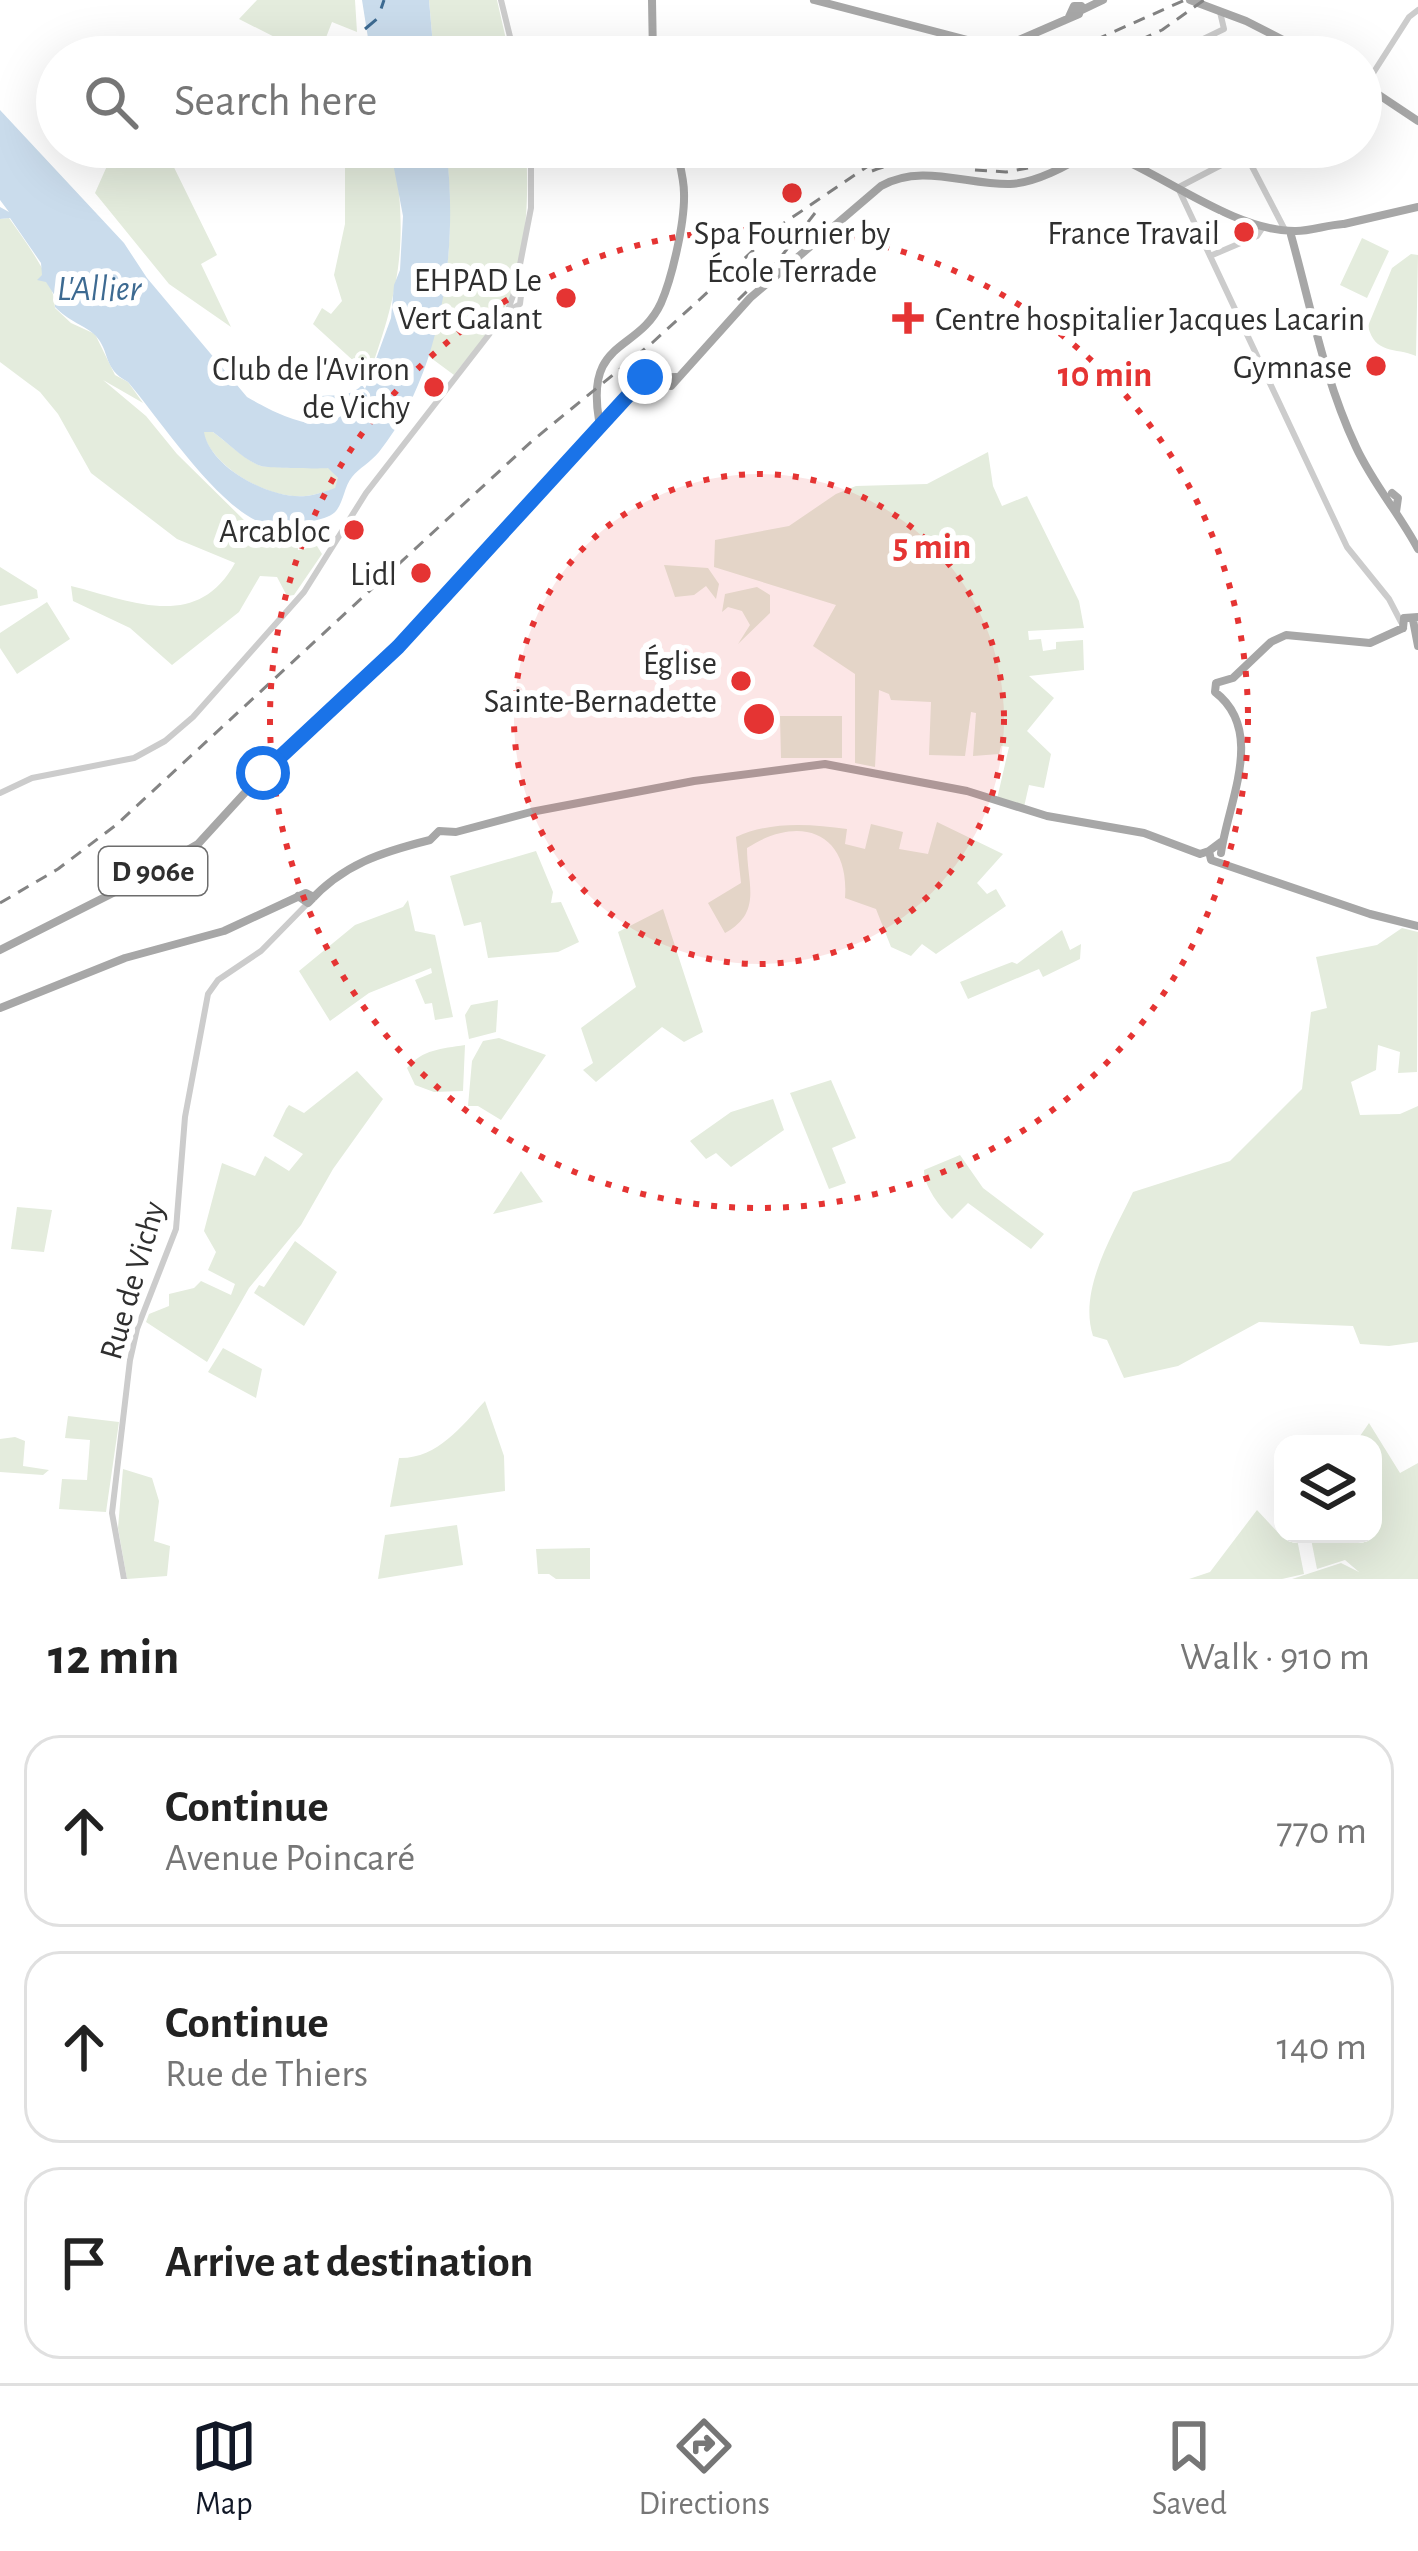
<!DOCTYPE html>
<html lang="en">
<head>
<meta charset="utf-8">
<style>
  body { margin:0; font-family:"Alegreya Sans",sans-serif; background:#f6f6f6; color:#222 }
  .controls { position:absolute; right:36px; bottom:36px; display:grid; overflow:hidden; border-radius:24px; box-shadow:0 12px 48px #0002 }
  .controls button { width:108px; height:108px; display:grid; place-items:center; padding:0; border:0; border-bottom:3px solid #e0e0e0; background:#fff; color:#222; font:60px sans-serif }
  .stop { position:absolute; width:36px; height:36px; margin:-27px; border:9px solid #1a73e8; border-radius:50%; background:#fff }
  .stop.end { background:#1a73e8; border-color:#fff; box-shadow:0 3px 12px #0008 }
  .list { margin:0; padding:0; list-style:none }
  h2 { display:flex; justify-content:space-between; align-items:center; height:156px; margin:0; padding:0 48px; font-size:51px }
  h2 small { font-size:39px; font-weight:400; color:#767676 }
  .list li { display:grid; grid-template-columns:78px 1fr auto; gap:36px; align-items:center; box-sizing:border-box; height:192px; margin:0 24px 24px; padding:0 24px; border:3px solid #e0e0e0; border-radius:36px }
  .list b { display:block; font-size:45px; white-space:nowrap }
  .list p { margin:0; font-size:39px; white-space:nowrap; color:#767676 }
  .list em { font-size:39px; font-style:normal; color:#767676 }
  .icon { flex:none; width:66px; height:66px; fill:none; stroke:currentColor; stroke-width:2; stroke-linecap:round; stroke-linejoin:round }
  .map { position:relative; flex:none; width:1418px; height:1579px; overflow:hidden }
  .search { position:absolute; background:#fff; box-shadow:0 12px 48px #0002; left:36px; right:36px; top:36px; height:132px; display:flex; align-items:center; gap:30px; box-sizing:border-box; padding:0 42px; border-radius:66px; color:#767676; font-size:45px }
  .sheet { height:804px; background:#fff }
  nav { display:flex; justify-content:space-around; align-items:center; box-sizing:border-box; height:168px; border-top:3px solid #e0e0e0; background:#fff; font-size:33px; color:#767676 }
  nav a { display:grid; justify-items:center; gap:6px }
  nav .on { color:#111827 }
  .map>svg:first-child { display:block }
  .green { fill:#e4ecdd }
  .water { fill:#cadcec; fill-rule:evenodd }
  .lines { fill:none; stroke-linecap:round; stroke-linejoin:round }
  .ferry { stroke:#3d6a91; stroke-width:3; stroke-dasharray:15 12; stroke-linecap:butt }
  .minor { stroke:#ccc; stroke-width:6 }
  .major { stroke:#a7a7a7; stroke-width:8 }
  .rail { stroke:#848484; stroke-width:3; stroke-dasharray:12 9; stroke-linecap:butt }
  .route { stroke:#1a73e8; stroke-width:15 }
  .ring { fill:none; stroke:#e53433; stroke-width:6; stroke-dasharray:6 12 }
  .poi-dot { fill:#e53433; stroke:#fff; stroke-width:4.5 }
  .labels { text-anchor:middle; stroke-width:12; stroke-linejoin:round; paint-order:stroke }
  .shield { fill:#fff; stroke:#6d6d6d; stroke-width:3 }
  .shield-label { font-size:30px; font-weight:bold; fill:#2f2f2f }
  .poi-label { font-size:33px; fill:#2f2f2f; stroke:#fff; text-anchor:end }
  .street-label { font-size:33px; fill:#2f2f2f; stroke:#fff }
  .water-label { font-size:36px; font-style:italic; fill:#3d6a91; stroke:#fff }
  .centre { fill:#e53433; stroke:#fff; stroke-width:6 }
  .ring-label { font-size:36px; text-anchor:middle; font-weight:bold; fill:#e53433; stroke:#fff; stroke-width:12; stroke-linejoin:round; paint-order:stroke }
</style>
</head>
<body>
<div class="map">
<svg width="1418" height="1579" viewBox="0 0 1418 1579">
  <rect width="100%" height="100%" fill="#fff"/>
  <path class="green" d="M257 0H355L357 32 332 22 320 53 300 50 239 19Z
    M429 0H497L510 57H434Z
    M134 147H164L217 255 201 264 231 327 169 284 95 193 111 157Z
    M355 147 394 157C409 243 398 294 369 375L313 324 322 308 331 314 342 301 334 275 345 224V167Z
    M446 147H526C529 197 527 251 509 298 499 326 471 352 454 375L427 355C451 288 454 218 446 147Z
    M9 218C25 241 55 280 55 308L71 323 95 334 115 375 128 382 143 403 103 380 146 416 177 454 248 524 297 536 298 550 317 546 322 554 294 595 287 596 277 577 260 576 239 612 172 665 130 628 73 601 71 586C132 601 197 632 235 563L177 539 91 473 58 414 40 392 0 362V219Z
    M1362 238 1389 251 1367 298 1340 285Z
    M1411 254 1418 255 1416 356C1395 347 1375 355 1368 326L1392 268Z
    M203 432H213C227 442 245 460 261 466 265 467 324 469 328 467L339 479 335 489C326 491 316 495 306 496 270 500 212 468 203 432Z
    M988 452 993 486 1002 506 1027 496 1079 601 1084 628 1028 631 1029 640 1041 639 1043 651 1056 649V642L1083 640 1084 670 1029 676 1054 698 1027 731 1051 754 1044 788 1029 785 1024 807 997 799 1009 747 1001 746 999 754 973 756 976 713 971 712 965 756 929 755 931 702 891 700 889 694 879 690 875 767 855 763V674L813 646 836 605 714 567 715 540 789 526 836 494 856 486 927 484Z
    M664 565 708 568 719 584 716 599 706 586 694 595 675 597Z
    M0 567 37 590 38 598 0 606Z
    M757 587 770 595V613L738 644 750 625 742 611 728 607 722 612 725 594Z
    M47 602 70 639 17 674 0 648V633Z
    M780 716H842V758H781Z
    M937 822 1003 854 977 883 987 894 996 889 1006 906 936 954 922 944 911 956 891 947 876 909 845 898C850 831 799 814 747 848 747 884 763 912 725 933L708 903 741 883 736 837C771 821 810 824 847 829L845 844 865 849 871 824 903 832 899 849 928 854Z
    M536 851 553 892 551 903 561 902 579 942 558 952 488 958 481 922 464 926 450 876Z
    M408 900 415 931 435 935 453 1017 435 1020 432 1003 425 1004 415 980 432 973 431 968 369 993 330 1021 299 971 355 925 403 907Z
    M663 909 703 1032 684 1042 662 1027 596 1082 583 1070 593 1063 581 1028 636 987 618 932Z
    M1402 928 1418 932 1417 1072 1398 1073 1400 1052 1378 1045 1376 1070 1351 1082 1360 1115 1400 1114 1418 1106V1342L1389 1346 1360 1344 1353 1326 1259 1322 1178 1366 1124 1378 1107 1340 1093 1336C1078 1289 1113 1235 1133 1192L1230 1161 1302 1089 1311 1012 1327 1008 1316 957 1377 945Z
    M1062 930 1070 950 1081 944 1080 959 1043 977 1039 969 968 999 960 982 1012 962 1017 964Z
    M498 1000 496 1032 469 1039 465 1015 471 1005Z
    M499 1038 546 1055 501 1120 478 1106H468L472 1061 483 1041Z
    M465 1045 463 1091 434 1092 415 1085 407 1068C423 1049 441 1049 465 1045Z
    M357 1071 383 1099 333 1169 301 1225 249 1288 207 1362 146 1322 149 1314 169 1306V1294L194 1288 201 1281 231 1295 235 1284 208 1270 216 1252 204 1231 222 1163 255 1176 265 1156 289 1171 303 1154 273 1136 286 1109 289 1105 304 1113Z
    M831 1080 856 1138 832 1148 846 1183 829 1189 790 1093Z
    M773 1099 784 1130 731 1167 716 1153 706 1159 690 1141 731 1112Z
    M960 1155 983 1188 1044 1234 1031 1249 968 1203 952 1219C940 1207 924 1187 924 1170Z
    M521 1171 543 1202 493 1214Z
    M17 1207 52 1210 44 1252 11 1249Z
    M295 1241 337 1272 304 1326 254 1293 259 1285 264 1287Z
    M223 1348 262 1369 256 1398 208 1372Z
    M485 1401 504 1456 505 1491 390 1507 399 1458C437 1459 461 1427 485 1401Z
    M68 1416 119 1422 106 1512 59 1509 62 1479 87 1480 90 1440 65 1438Z
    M1369 1423 1400 1473 1418 1463V1579H1292L1341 1563 1359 1572 1345 1560 1317 1569 1310 1534H1373V1444H1364L1360 1436Z
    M15 1437 25 1441 23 1466 49 1470 43 1475 0 1472V1439Z
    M123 1469 152 1478 159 1501 154 1541 170 1546 167 1576 127 1579 118 1528Z
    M1257 1510 1283 1538 1296 1534 1304 1574 1282 1579H1189L1210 1572Z
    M457 1525 463 1565 378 1579 385 1535Z
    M590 1548V1579H556L549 1574H538L536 1549Z"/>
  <path class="water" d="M362 0H429L434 57H371Z
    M0 110 124 243 147 278 247 397C268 409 304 429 329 422 340 419 353 407 362 400L363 392 351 400 309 407 302 402C320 389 346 403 362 385L365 389 391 318 394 285 400 270 403 216 390 147H446C459 246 443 372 379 452 371 462 359 468 352 477 344 487 344 501 336 511 327 523 273 528 259 522 214 502 160 420 128 382 102 368 111 352 95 335 87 327 67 320 55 307V296L46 282 37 280 42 275 41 263 10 218 0 219V207L9 212 0 200ZM204 432H213C227 442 245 461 261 466 265 468 325 469 328 468L338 478 335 488C326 491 316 495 306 496 272 500 210 468 204 432Z"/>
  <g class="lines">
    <path class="ferry" d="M365 29 378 18 384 0"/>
    <path class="minor" d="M501 0 515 57
      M1179 57 1193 44 1224 29 1220 12
      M1361 92 1409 17 1418 10
      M1245 153 1285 230
      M1179 187 1256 147
      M1179 190 1347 547 1389 599 1401 622
      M1210 256 1257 236 1263 227
      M516 285 531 208V147
      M515 307 520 304 522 287
      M0 793 32 778 134 758 165 741 193 717 304 592 366 493 508 310 516 287H522
      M124 1579 112 1513 130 1360 137 1329 176 1229 185 1117 208 994 218 980 261 951 308 903"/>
    <path class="major" d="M652 0 653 57
      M814 0 983 44 1019 40 1079 14 1081 6H1074L1069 17
      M1190 0 1246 21 1316 57
      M1082 10 1103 0
      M1361 83 1418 121
      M1344 224 1418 207
      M1291 235C1311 307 1324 379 1356 447 1373 484 1399 513 1418 549
      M650 378 671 386 750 298 881 186C921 163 967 185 1010 184 1035 183 1068 166 1088 152L1101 150C1158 170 1233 232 1296 231 1311 231 1327 225 1343 224
      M627 393 643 378 676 377
      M599 420C585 338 638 353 661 303 672 278 685 222 684 193 684 178 679 162 676 147
      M1392 493 1398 498 1396 512
      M1413 620 1418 646
      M1403 628 1404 618 1418 617
      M1221 842 1209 851 1211 860 1370 914 1418 926
      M1221 853C1228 802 1266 731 1215 692L1216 683 1233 678 1271 642 1286 635 1370 643 1403 628
      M298 896 308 903C343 864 382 852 430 840L439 831 456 832 531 812 694 781 825 764 967 791 1047 816 1144 833 1200 854 1209 851
      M0 950 117 891 198 844 263 773 398 647 627 393
      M0 1008 125 958 224 931 306 893 314 897"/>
    <path class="rail" d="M1057 57 1185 0
      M1102 57 1162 30 1204 0
      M1003 163 1044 147
      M975 170 1006 172 1028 168
      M872 171C919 152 968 169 1018 147
      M738 300 777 262 815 213
      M0 903 58 869 116 825 532 441 652 343 781 225 896 147"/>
  </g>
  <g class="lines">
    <path class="route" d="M263 773 398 647 645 377"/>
  </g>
  <circle cx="759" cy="719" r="245" fill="#e53433" fill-opacity=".12"/>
  <g class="ring">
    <circle cx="759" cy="719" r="245"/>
    <circle cx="759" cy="719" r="489"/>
  </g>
  <g class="poi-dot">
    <circle cx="792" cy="193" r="12"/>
    <circle cx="1244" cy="232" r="12"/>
    <circle cx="566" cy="298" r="12"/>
    <path d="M902 300h12v12h12v12h-12v12h-12v-12h-12v-12h12z"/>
    <circle cx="1376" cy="366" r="12"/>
    <circle cx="434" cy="387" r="12"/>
    <circle cx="354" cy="530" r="12"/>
    <circle cx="421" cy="573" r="12"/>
    <circle cx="741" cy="681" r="12"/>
  </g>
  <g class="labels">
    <rect class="shield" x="99" y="847" width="108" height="48" rx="9"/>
    <g class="shield-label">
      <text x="153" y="881">D 906e</text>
    </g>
    <g class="poi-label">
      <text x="792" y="244" text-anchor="middle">Spa Fournier by<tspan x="792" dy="38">École Terrade</tspan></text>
      <text x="1220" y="244">France Travail</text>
      <text x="542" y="291">EHPAD Le<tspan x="542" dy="38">Vert Galant</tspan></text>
      <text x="935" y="330" text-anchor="start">Centre hospitalier Jacques Lacarin</text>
      <text x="1352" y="378">Gymnase</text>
      <text x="410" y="380">Club de l'Aviron<tspan x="410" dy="38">de Vichy</tspan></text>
      <text x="330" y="542">Arcabloc</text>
      <text x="397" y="585">Lidl</text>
      <text x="717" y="674">Église<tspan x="717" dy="38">Sainte-Bernadette</tspan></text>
    </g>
    <g class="street-label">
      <text transform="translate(131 1280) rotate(-74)" y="12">Rue de Vichy</text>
    </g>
    <g class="water-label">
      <text x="99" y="300">L'Allier</text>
    </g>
  </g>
  <circle cx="759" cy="719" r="18" class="centre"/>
  <g class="ring-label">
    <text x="1105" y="386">10 min</text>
    <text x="932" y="558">5 min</text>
  </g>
</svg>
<div class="controls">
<button><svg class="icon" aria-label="layers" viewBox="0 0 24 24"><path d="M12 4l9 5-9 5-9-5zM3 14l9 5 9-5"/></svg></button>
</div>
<div class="stop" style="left:263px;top:773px"></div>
<div class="stop end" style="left:645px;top:377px"></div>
<div class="search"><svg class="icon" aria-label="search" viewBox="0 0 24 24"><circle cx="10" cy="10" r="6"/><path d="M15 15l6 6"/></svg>Search here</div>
</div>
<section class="sheet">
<h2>12 min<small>Walk · 910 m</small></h2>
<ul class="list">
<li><svg class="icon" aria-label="ahead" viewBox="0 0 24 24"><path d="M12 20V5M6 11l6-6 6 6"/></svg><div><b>Continue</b><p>Avenue Poincaré</p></div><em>770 m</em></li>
<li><svg class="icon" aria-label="ahead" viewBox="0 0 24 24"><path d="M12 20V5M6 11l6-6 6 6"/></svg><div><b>Continue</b><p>Rue de Thiers</p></div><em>140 m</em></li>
<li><svg class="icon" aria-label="arrive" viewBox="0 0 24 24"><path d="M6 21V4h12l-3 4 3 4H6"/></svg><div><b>Arrive at destination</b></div></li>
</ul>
</section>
<nav>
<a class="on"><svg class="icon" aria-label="map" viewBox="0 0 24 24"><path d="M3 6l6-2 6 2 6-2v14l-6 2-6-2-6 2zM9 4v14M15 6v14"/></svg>Map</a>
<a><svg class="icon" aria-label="directions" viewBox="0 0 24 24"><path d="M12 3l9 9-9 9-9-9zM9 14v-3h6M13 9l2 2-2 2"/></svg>Directions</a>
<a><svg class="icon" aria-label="saved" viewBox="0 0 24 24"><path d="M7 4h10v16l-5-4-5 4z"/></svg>Saved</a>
</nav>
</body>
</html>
